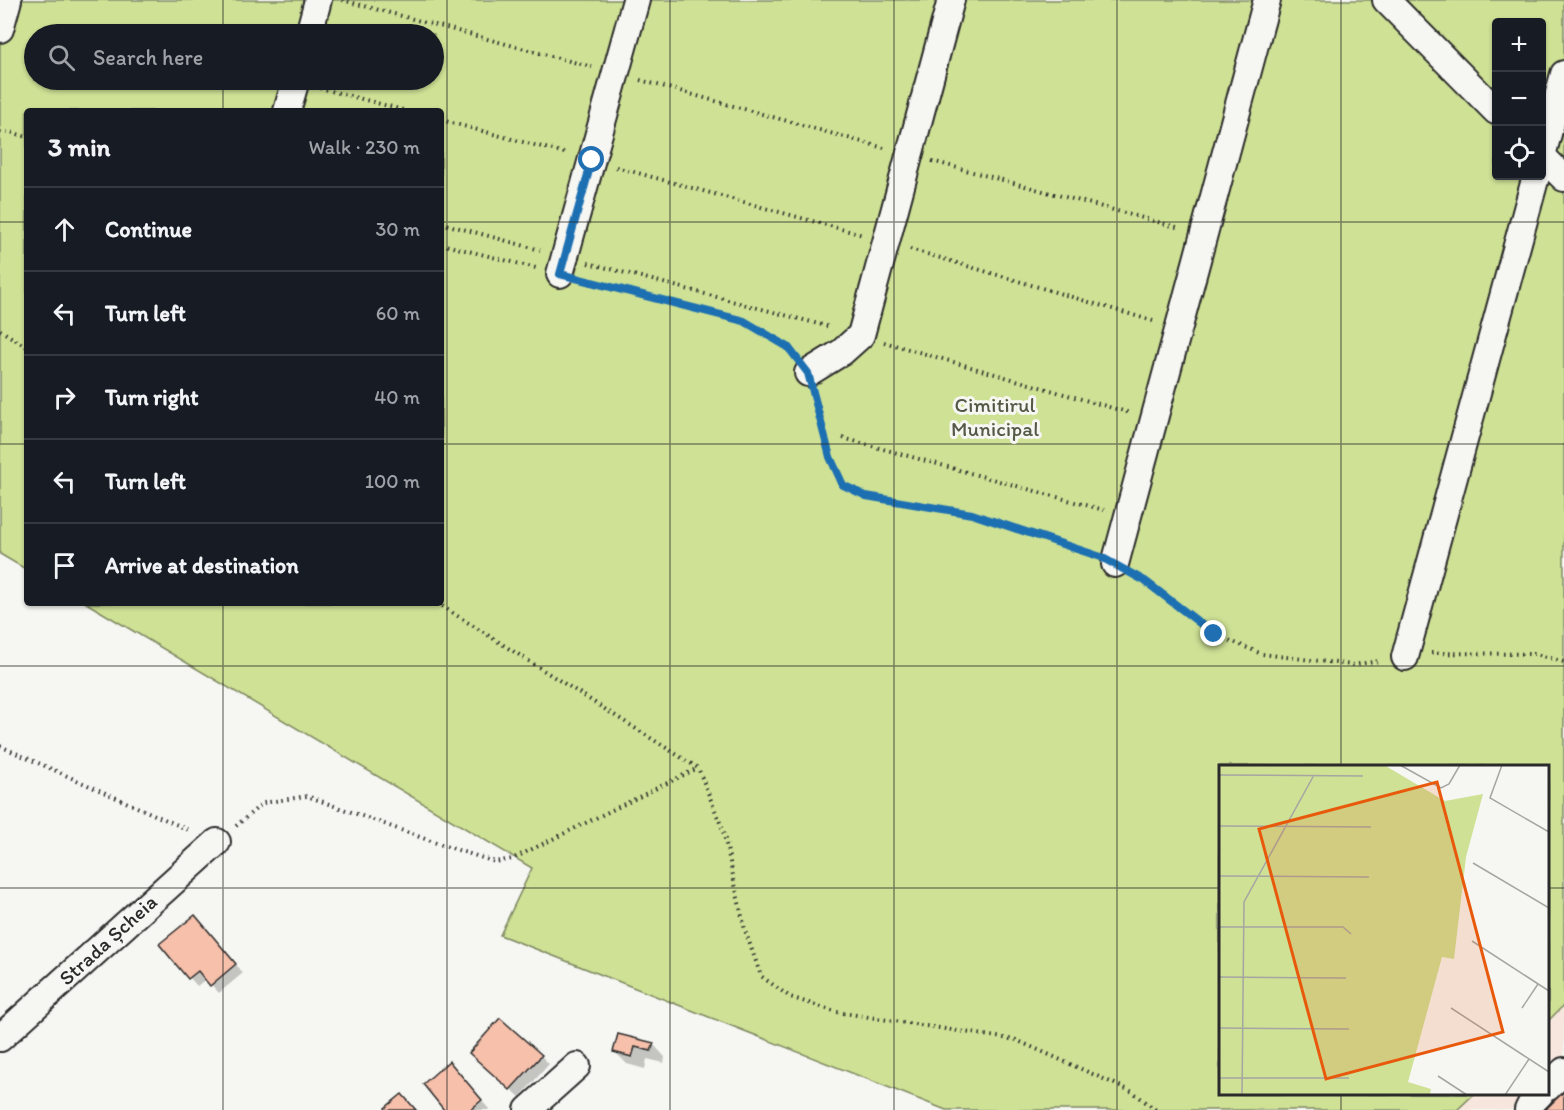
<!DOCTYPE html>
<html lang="en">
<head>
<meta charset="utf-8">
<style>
  body { margin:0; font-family:Itim,sans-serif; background:#242831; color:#f1f3f6 }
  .controls { position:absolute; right:18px; top:18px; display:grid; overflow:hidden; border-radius:6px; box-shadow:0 2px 4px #0004 }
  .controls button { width:54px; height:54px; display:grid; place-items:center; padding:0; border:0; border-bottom:2px solid #363941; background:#171b24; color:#f1f3f6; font:30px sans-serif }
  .stop { position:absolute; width:18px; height:18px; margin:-14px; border:4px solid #1f6fb2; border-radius:50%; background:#fff }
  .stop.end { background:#1f6fb2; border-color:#fff; box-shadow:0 2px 6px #0008 }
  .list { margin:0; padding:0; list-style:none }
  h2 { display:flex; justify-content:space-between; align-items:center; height:78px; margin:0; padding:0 24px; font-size:26px }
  h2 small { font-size:20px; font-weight:400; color:#9ea1a6 }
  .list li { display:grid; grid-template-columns:39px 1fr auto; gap:18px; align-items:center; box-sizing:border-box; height:84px; padding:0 24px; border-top:2px solid #363941 }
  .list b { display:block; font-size:22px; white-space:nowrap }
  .list em { font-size:20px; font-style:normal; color:#9ea1a6 }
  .icon { flex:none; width:33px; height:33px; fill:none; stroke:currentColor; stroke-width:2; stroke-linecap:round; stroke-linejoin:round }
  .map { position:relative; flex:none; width:1564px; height:1110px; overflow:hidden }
  .search { position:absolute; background:#171b24; box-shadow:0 2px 4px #0004; left:24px; top:24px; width:420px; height:66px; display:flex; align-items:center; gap:15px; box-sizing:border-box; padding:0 21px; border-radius:33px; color:#9ea1a6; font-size:22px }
  .panel { position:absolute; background:#171b24; box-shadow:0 2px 4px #0004; left:24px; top:108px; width:420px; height:498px; border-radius:6px }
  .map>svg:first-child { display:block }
  .built { fill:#f6e6dd }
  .green { fill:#cee195; stroke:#7c8660; stroke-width:1.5; fill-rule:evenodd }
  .shadow { fill:#0003 }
  .building { fill:#f7c0ab; stroke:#2b2b2b; stroke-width:1.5 }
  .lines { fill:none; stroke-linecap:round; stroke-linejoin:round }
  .minor-casing { stroke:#2b2b2b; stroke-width:30 }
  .path { stroke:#2b2b2b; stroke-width:4; stroke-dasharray:1.5 4.5; stroke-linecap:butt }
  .minor { stroke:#f6f6f2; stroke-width:26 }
  .route { stroke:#1f6fb2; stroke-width:8 }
  .grid { fill:none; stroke:#2b2b2b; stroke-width:1.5; stroke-opacity:0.55 }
  .labels { text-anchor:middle; stroke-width:6; stroke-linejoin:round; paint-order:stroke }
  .park-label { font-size:21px; fill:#545846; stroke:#f6f6f2 }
  .street-label { font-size:21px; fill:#2b2b2b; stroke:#f6f6f2 }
  .inset-road { fill:none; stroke:#a5a5a2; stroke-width:1.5 }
  .view { fill:#e8590c; fill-opacity:0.15; stroke:#e8590c; stroke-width:3 }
  .inset-edge { fill:none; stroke:#2b2b2b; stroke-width:3 }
</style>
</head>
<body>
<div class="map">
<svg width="1564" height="1110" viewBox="0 0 1564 1110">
  <rect width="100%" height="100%" fill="#f6f6f2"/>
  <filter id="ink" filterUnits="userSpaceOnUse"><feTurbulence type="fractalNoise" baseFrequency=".0167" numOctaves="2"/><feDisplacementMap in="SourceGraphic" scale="12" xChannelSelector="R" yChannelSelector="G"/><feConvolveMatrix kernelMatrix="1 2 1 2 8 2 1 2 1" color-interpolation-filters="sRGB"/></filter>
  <g filter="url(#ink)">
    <path class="built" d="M1564 1005V1110H1457L1474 1094H1548V1021Z"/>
    <path class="green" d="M0 0H1564V1005L1548 1021V766H1220V1094H1474L1457 1110H946L500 935 532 868 86 603H441V111H27V570L0 554ZM1496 22H1542V176H1496ZM34 34H434V80H34Z"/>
    <path class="shadow" d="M203 925 243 973 219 993 206 979 197 986 161 945Z
      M619 1036 653 1044 665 1057 664 1063 647 1059 645 1069 627 1064 615 1052Z
      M541 1056 549 1064 520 1097 479 1061Z
      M457 1072 489 1109 488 1110H446Z"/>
    <path class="building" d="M195 915 236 964 210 986 198 971 188 979 159 944Z
      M500 1018 542 1055 510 1090 469 1053Z
      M618 1034 654 1043 651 1051 635 1047 632 1057 613 1052Z
      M449 1061 482 1100 470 1110H444L423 1084Z
      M1564 1091V1110H1545Z
      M402 1094 416 1110H386L385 1108Z"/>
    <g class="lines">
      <g class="minor-casing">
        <path id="minor" d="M1386 0 1496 111
          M0 29 8 0
          M309 34 318 0
          M287 111 296 80
          M1542 156 1564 74
          M1542 156 1564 178
          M560 274 636 0
          M808 373 842 352 861 335 951 0
          M1115 564 1267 0
          M1405 657 1536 176
          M0 1038 217 842
          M1548 1087 1564 1071
          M528 1110 577 1066
          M1528 1110 1532 1102 1540 1094"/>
      </g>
      <path class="path" d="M342 0 592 67
        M640 80 884 148
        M320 88 407 111
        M441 120 568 154
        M0 132H11L27 137
        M932 161 1180 228
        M616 167 863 235
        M441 223 540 250
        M441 244 536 268
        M910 249 1153 321
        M588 263 830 327
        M584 281 744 321 788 347 793 353
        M0 330 27 347
        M884 342 1130 413
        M815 396 830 457 843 485 866 496 972 514 1091 554
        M843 438 1104 510
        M1136 576 1145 581 1214 634 1262 654 1352 665 1380 661
        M437 603 698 768 723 830 745 930 761 976 790 997 837 1012 1016 1040 1133 1092 1156 1110
        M1431 653 1536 654 1564 662
        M0 746 191 831
        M236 826 263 803 307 796 442 845 495 862 512 859 698 768"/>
      <use href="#minor" class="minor"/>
    </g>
  </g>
  <g class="lines" filter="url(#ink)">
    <path class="route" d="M592 160 560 274 744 321 788 347 808 373 830 457 843 485 866 496 972 514 1101 557 1145 581 1214 634"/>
  </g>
  <path class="grid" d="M223 0V34M447 0V1110M670 0V1110M894 0V1110M1117 0V1110M1341 0V766M223 80V111M0 222H27M441 222H1564M0 444H27M441 444H1564M223 603V1110M0 666H1564M0 888H1220M1548 888H1564M1341 1094V1110"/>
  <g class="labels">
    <g class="park-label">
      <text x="995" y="412">Cimitirul<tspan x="995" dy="24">Municipal</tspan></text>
    </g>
    <g class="street-label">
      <text transform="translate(108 940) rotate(-42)" y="7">Strada Șcheia</text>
    </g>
  </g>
  <g transform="translate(1219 765)">
    <rect width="330" height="330" fill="#f6f6f2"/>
    <path d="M0 0H165L226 36 264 29 247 92 235 194 223 192 189 317 212 324 211 330H0Z" fill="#cee195"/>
    <path class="inset-road" d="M181 0 222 23 230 19 241 0M283 0 271 33 330 67M0 10 144 11M0 61 152 62M254 98 330 143M0 111 150 112M0 162H124L132 169M253 176 330 226M0 212 127 213M232 243 330 307M303 243 319 219M0 263 130 264M219 311 248 330M0 313H130M23 330 25 137 95 10M286 330 310 294"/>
    <path class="view" d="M218 17 284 267 107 314 40 64Z"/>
    <rect width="330" height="330" class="inset-edge"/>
  </g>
</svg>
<div class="controls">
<button>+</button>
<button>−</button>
<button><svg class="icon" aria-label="locate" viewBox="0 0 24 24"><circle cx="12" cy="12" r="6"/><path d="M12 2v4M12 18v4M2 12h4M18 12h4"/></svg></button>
</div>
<div class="stop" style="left:592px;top:160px"></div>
<div class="stop end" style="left:1214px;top:634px"></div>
<div class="search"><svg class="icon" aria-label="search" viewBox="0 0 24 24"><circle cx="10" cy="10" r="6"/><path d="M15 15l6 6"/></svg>Search here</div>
<section class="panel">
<h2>3 min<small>Walk · 230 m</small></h2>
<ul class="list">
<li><svg class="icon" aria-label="ahead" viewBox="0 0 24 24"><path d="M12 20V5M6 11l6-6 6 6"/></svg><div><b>Continue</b></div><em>30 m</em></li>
<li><svg class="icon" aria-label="left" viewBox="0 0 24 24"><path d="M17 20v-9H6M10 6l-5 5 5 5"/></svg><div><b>Turn left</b></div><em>60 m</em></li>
<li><svg class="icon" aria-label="right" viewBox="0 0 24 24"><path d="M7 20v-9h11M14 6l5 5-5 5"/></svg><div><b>Turn right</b></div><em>40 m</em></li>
<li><svg class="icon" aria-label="left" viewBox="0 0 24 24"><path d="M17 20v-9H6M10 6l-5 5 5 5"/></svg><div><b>Turn left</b></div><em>100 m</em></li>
<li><svg class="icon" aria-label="arrive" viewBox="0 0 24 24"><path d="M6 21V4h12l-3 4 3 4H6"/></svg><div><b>Arrive at destination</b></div></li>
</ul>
</section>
</div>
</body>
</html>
